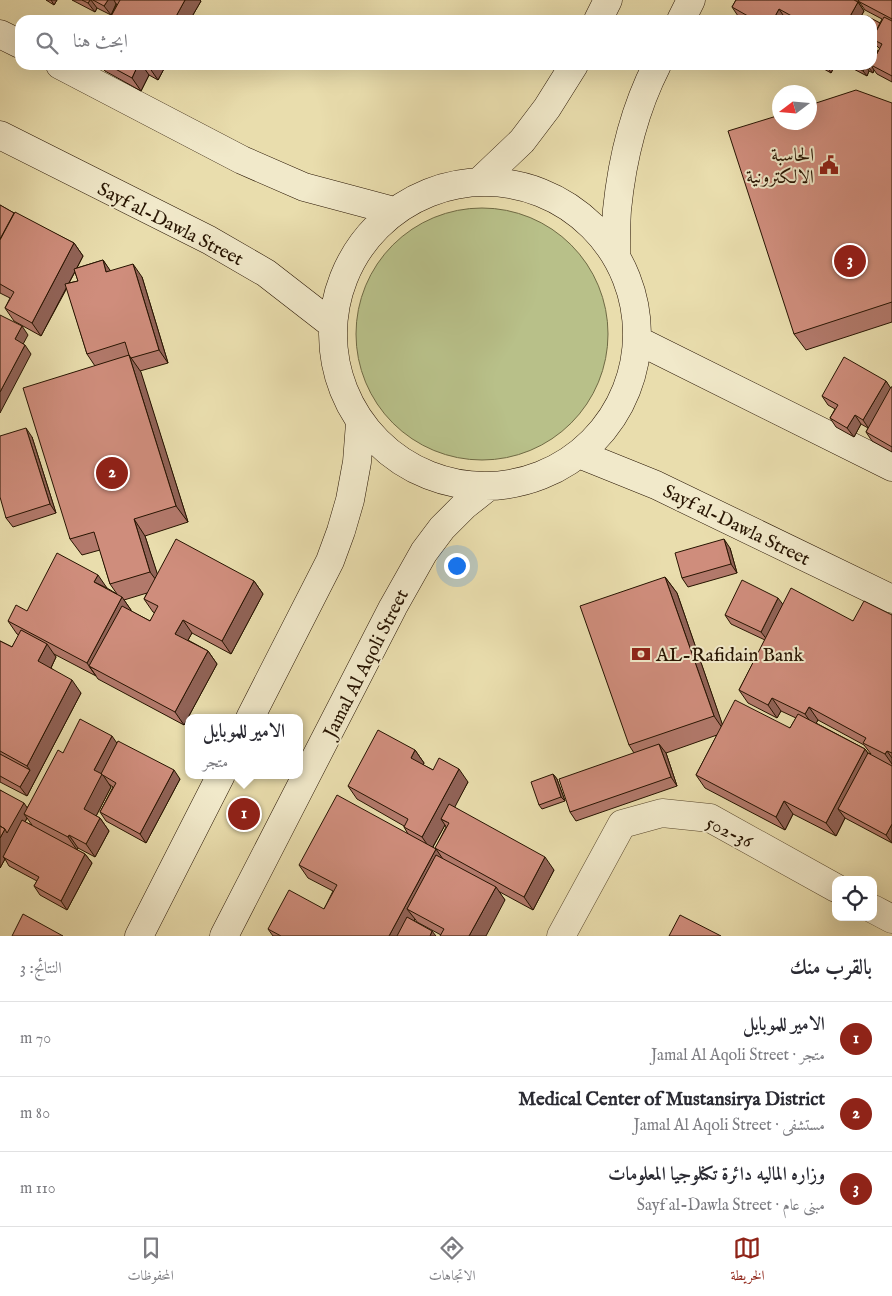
<!DOCTYPE html>
<html lang="ar">
<head>
<meta charset="utf-8">
<style>
  body { margin:0; font-family:"IM FELL English",Amiri,serif; background:#f7f7f7; color:#2b2b33; direction:rtl }
  .controls { position:absolute; right:15px; bottom:15px; display:grid; overflow:hidden; border-radius:10px; box-shadow:0 5px 20px #0002 }
  .controls button { width:45px; height:45px; display:grid; place-items:center; padding:0; border:0; border-bottom:1px solid #e1e1e2; background:#fff; color:#2b2b33; font:25px sans-serif }
  .compass { position:absolute; left:772px; top:85px; width:45px; height:45px; border-radius:50%; background:#fff; box-shadow:0 5px 20px #0002; rotate:254deg }
  .you { position:absolute; left:456px; top:565px; width:18px; height:18px; margin:-12px; border:4px solid #fff; border-radius:50%; background:#1a73e8; box-shadow:0 0 0 8px #1a73e833 }
  .badge { display:grid; place-items:center; width:32px; height:32px; border-radius:50%; background:#8f2418; color:#fff; font-size:16px; font-weight:700 }
  .pin { position:absolute; translate:-50% -50%; border:2px solid #fff; box-shadow:0 1px 5px #0006 }
  .popup { position:absolute; left:185px; top:714px; width:118px; height:65px; box-sizing:border-box; display:grid; place-content:center; border-radius:10px; background:#fff; filter:drop-shadow(0 1px 4px #0005); font-size:16px; white-space:nowrap; color:#7c7c81 }
  .popup b { font-size:19px; color:#2b2b33 }
  .popup::after { content:''; position:absolute; left:50%; top:100%; margin-left:-10px; border:10px solid transparent; border-top-color:#fff }
  .list { margin:0; padding:0; list-style:none }
  h2 { display:flex; justify-content:space-between; align-items:center; height:65px; margin:0; padding:0 20px; font-size:21px }
  h2 small { font-size:16px; font-weight:400; color:#7c7c81 }
  .list li { display:grid; grid-template-columns:32px 1fr auto; gap:15px; align-items:center; box-sizing:border-box; height:75px; padding:0 20px; border-top:1px solid #e1e1e2 }
  .list b { display:block; font-size:19px; white-space:nowrap }
  .list p { margin:0; font-size:16px; white-space:nowrap; color:#7c7c81 }
  .list em { font-size:16px; font-style:normal; color:#7c7c81 }
  .icon { flex:none; width:28px; height:28px; fill:none; stroke:currentColor; stroke-width:2; stroke-linecap:round; stroke-linejoin:round }
  .map { position:relative; flex:none; width:892px; height:936px; overflow:hidden; direction:ltr }
  .search { position:absolute; background:#fff; box-shadow:0 5px 20px #0002; left:15px; right:15px; top:15px; height:55px; display:flex; align-items:center; gap:12px; box-sizing:border-box; padding:0 18px; border-radius:15px; color:#7c7c81; font-size:19px }
  .sheet { height:290px; background:#fff }
  nav { display:flex; justify-content:space-around; align-items:center; box-sizing:border-box; height:70px; border-top:1px solid #e1e1e2; background:#fff; font-size:14px; color:#7c7c81 }
  nav a { display:grid; justify-items:center; gap:2px }
  nav .on { color:#8f2418 }
  .map>svg:first-child { display:block }
  .green { fill:#b8c089; stroke:#6f6a44 }
  .lines { fill:none; stroke-linecap:round; stroke-linejoin:round }
  .street-casing { stroke:#57462b; stroke-width:29 }
  .secondary-casing { stroke:#261300; stroke-width:29 }
  .street { stroke:#f1e9ca; stroke-width:28 }
  .secondary { stroke:#f1e9ca; stroke-width:28 }
  .wall { fill:#b2796b; stroke:#261300; fill-rule:evenodd }
  .shaded-wall { fill:#916357; stroke:#261300 }
  .building { fill:#cf8d7c; stroke:#261300 }
  .labels { text-anchor:middle; stroke-width:4; stroke-linejoin:round; paint-order:stroke }
  .poi-label { font-size:19px; fill:#261300; stroke:#f1e9ca; text-anchor:end }
  .street-label { font-size:19px; fill:#261300; stroke:#f1e9ca }
</style>
</head>
<body>
<div class="map">
<svg width="892" height="936" viewBox="0 0 892 936">
  <rect width="100%" height="100%" fill="#e9ddad"/>
  <filter id="stains"><feTurbulence type="fractalNoise" baseFrequency=".004" numOctaves="4"/><feColorMatrix values="0 0 0 0 .2 0 0 0 0 .09 0 0 0 0 .02 0 0 0 .5 -.17"/></filter>
  <radialGradient id="worn" r=".72"><stop offset=".6" stop-color="#630" stop-opacity="0"/><stop offset="1" stop-color="#630" stop-opacity=".3"/></radialGradient>
  <path class="green" d="M356 334a126 126 0 1 1 252 0a126 126 0 1 1-252 0Z"/>
  <g class="lines">
    <g class="street-casing">
      <path id="street" d="M873 909 892 919
        M561 936 622 824 662 813 710 818 836 888"/>
    </g>
    <g class="secondary-casing">
      <path id="secondary" d="M598 20 608 0
        M681 20 691 0
        M0 34 20 44
        M60 65 242 160 304 187 394 211
        M0 135 209 240 266 273 333 325
        M480 181 522 141 547 108 574 65
        M333 334a152 152 0 1 1 304 0a152 152 0 1 1-304 0Z
        M616 256C616 241 616 225 617 210 622 160 634 110 657 65
        M637 340 892 467
        M579 454 656 485 892 599
        M250 718 330 561 341 531 350 500 357 462 360 423
        M139 936 221 775
        M224 936 393 607 424 552 442 528 464 506 488 487"/>
    </g>
    <use href="#street" class="street"/>
    <use href="#secondary" class="secondary"/>
  </g>
  <path class="wall" d="M46 0H57L54 5Z
    M72 0H200L201 1 190 20H109L117 4H116L111 15 97 8 95 12Z
    M736 0H892V82L877 74 874 70 873 73 869 71 867 76 846 65H872V20L880 23 882 19 865 10 860 3 858 2 864 11 859 20H789L785 18 784 20H745L738 16 732 7ZM875 44 880 49 878 52 873 49Z
    M100 65H166L158 80 149 75 141 91 105 71Z
    M817 65H835L831 73Z
    M892 103V322L806 350 794 334Z
    M0 205 14 213 74 243 83 256 77 268 103 260 110 271 142 277 168 363 140 371 188 522 145 536 157 574 254 581 263 594 231 654 192 633 188 640 208 651 217 664 184 725 98 679 96 676 54 654 56 657 51 668 81 693 27 796 0 782V641L12 647 19 635 17 634 8 621 27 611 107 588 117 594 110 584 100 550 82 555 70 539 95 366 87 354 67 288 41 336 14 321 5 308 10 298 0 293ZM75 272 78 281 69 283ZM147 593 144 599 153 612 155 613 150 621 131 611V610L124 600Z
    M886 381 890 388 892 387V452L872 441 866 432 868 428 861 424 854 437 836 427 830 418 835 409 828 405 822 396Z
    M32 437 56 513 13 527 6 518Z
    M730 548 737 573 688 587 682 578Z
    M665 577 677 593 722 724 790 728 796 718 781 711 777 718 748 703 739 690 765 640 731 624 725 615 783 605 853 621 892 615V843L845 818 836 836 793 814 785 830 705 788 696 775 717 735 666 753 677 786 576 821 570 812 634 753 629 745ZM818 720 864 745 871 754 868 753 865 749 816 723Z
    M117 743 180 779 146 843 106 821 100 812 113 787 109 784 111 787 96 816 100 818 109 831 95 857 78 848 77 850 85 854 92 863 67 910 40 895 34 886 37 881 9 866 5 859 0 868V790L27 808 63 753ZM27 818 32 825 25 822Z
    M415 750 424 763 423 765 433 770 468 782 454 807 554 870 533 910 498 891 505 900 441 935 417 922 415 919 414 921 436 936H273L268 929 324 909 333 891 308 878 299 865 408 834 404 827V826L357 799 348 786ZM445 825 446 827 435 849 433 847Z
    M553 774 557 779 565 801 542 809 539 805Z"/>
  <path class="shaded-wall" d="M51 0H57L54 5Z
    M90 0H91L97 8 95 12 88 3Z
    M108 0H114L116 4 111 15 104 6Z
    M185 0H200L201 1 190 20H174Z
    M858 2 864 11 859 20H848Z
    M779 9 785 18 784 20H773Z
    M872 39 875 44 872 50Z
    M138 65H142L149 75 141 91 132 78Z
    M150 65H166L158 80 149 67Z
    M826 65H835L831 73Z
    M871 65 874 70 873 73 869 68Z
    M866 66 869 71 867 76 863 71Z
    M74 243 83 256 41 336 32 323Z
    M103 260 112 273 106 272Z
    M133 264 142 277 168 363 159 350Z
    M22 326 28 335 21 348 15 339Z
    M25 345 31 354 0 413V392Z
    M129 355 141 372 188 522 176 506Z
    M886 381 892 390 869 429 863 420Z
    M855 415 861 424 854 437 847 428Z
    M26 428 32 437 56 513 50 504Z
    M134 519 145 536 162 588 150 572Z
    M724 539 730 548 737 573 731 564Z
    M98 575 107 588 94 582Z
    M665 577 677 593 725 732 714 716Z
    M254 581 263 594 231 654 222 641Z
    M122 597 131 610 99 671 89 666 96 676 87 663Z
    M778 598 785 607 768 641 761 632Z
    M183 620 192 633 184 647 175 634Z
    M47 644 56 657 48 674 38 661Z
    M208 651 217 664 184 725 175 712Z
    M72 680 81 693 27 796 20 787 30 770 27 766Z
    M772 698 781 711 777 718 768 705Z
    M809 707 818 720 814 727 805 714Z
    M112 736 121 749 103 775 111 787 93 822 84 809 94 770Z
    M659 744 666 753 677 786 671 777Z
    M865 749 874 762 838 809 845 818 836 836 826 823Z
    M415 750 424 763 420 771 411 758Z
    M887 751 892 758V764L885 754Z
    M459 769 468 782 447 822 441 819 445 825 431 850 422 837Z
    M174 770 180 779 146 843 140 834Z
    M553 774 557 779 565 801 561 797Z
    M784 801 793 814 785 830 776 817Z
    M24 803 30 812 24 814 27 818 5 858 3 857 5 859 0 868V838L5 829Z
    M100 818 109 831 95 857 86 844Z
    M892 824V843L886 835Z
    M69 835 78 848 77 850 68 837Z
    M436 849 445 862 407 909 415 919 405 936H389Z
    M85 854 92 863 67 910 61 901Z
    M545 857 554 870 533 910 524 897Z
    M496 887 505 900 486 936H469Z
    M432 931 436 936H430Z"/>
  <path class="building" d="M82 0H90L88 3Z
    M93 0H108L104 6Z
    M120 0H185L174 20H109Z
    M736 0H854L858 2 848 20H799L779 9 773 20H755L732 7Z
    M859 0H892V19L858 1Z
    M867 16 880 23 872 39V20H865Z
    M884 17 892 21V76L871 65H872V63L882 44 872 39Z
    M872 48 878 51 872 63Z
    M108 65H138L132 78Z
    M852 65H871L869 68 866 66 863 71Z
    M856 90 892 103V302L794 334 728 131 780 115V122H810V105Z
    M0 205 14 213 0 239Z
    M15 212 74 243 32 323 5 308 14 292 0 284V240Z
    M103 260 106 272 133 264 159 350 131 358 129 355 125 342 87 354 65 284 78 281 74 269Z
    M0 315 22 326 15 339 25 345 0 392Z
    M129 355 176 506 134 519 150 572 110 584 94 532 70 539 23 388Z
    M844 357 886 381 863 420 855 415 847 428 830 418 838 405 822 396Z
    M891 387H892V447L866 432Z
    M26 428 50 504 6 518 0 497V436Z
    M176 539 254 581 222 641 183 620 175 634 208 651 175 712 89 666 122 606 150 621 158 606 144 599Z
    M724 539 731 564 682 578 675 553Z
    M57 553 98 575 94 582 122 597 87 663 8 621 16 605 27 611Z
    M665 577 714 716 629 745 580 606Z
    M742 580 778 598 761 632 725 615Z
    M791 588 853 621 864 601 892 615V753L887 751 885 754 863 743 866 738 809 707 805 714 772 698 768 705 739 690Z
    M21 630 47 644 38 661 72 680 27 766 0 751V641L12 647Z
    M735 700 790 728 798 714 865 749 826 823 784 801 776 817 696 775Z
    M80 719 112 736 94 770 102 774 84 809 100 818 86 844 69 835 68 837 24 814 58 750 63 753Z
    M378 730 415 750 411 758 433 770 439 758 459 769 422 837 404 827 408 819 348 786Z
    M118 741 174 770 140 834 100 812 116 783 101 774Z
    M659 744 671 777 570 812 559 779Z
    M868 753 892 766V824L886 835 838 809Z
    M0 754 30 770 20 787 0 776Z
    M553 774 561 797 539 805 531 782Z
    M0 790 24 803 7 833 5 829 0 826Z
    M337 795 436 849 389 936H281L268 929 289 890 324 909 337 885 299 865Z
    M449 804 545 857 524 897 435 848 449 823 441 819Z
    M22 820 85 854 61 901 34 886 39 877 3 857Z
    M0 826 5 829 0 838Z
    M436 855 496 887 469 936H440L444 929 407 909Z
    M23 914 63 936H12Z
    M680 915 721 936H669Z
    M407 917 432 931 430 936H397Z"/>
  <defs>
    <g id="civic-bare" transform="scale(1.5)"><path d="M-.6-6.5H3V-4.5H.6V-3L4-1V1h2V6H-6V1h2V-1L-.6-3ZM-1.2 2.5V6h2.4V2.5Z" fill="#8f2418" stroke="#f1e9ca" stroke-width="2.5" paint-order="stroke"/></g>
    <g id="bank-bare" transform="scale(1.5)"><path d="M-6-4H6V4H-6ZM0-2.3a2.3 2.3 0 1 0 0 4.6a2.3 2.3 0 1 0 0-4.6Z" fill="#8f2418" stroke="#f1e9ca" stroke-width="2.5" paint-order="stroke"/></g>
  </defs>
  <g fill-rule="evenodd">
    <use href="#civic-bare" x="829" y="165"/>
    <use href="#bank-bare" x="641" y="654"/>
  </g>
  <g class="labels">
    <g class="poi-label">
      <text x="814" y="161">الحاسبة<tspan x="814" dy="22">الالكترونية</tspan></text>
      <text x="656" y="661" text-anchor="start">AL-Rafidain Bank</text>
    </g>
    <g class="street-label">
      <text transform="translate(171 223) rotate(27)" y="7">Sayf al-Dawla Street</text>
      <text transform="translate(737 524) rotate(26)" y="7">Sayf al-Dawla Street</text>
      <text transform="translate(365 663) rotate(-63)" y="7">Jamal Al Aqoli Street</text>
      <text transform="translate(730 831) rotate(26)" y="7">502-36</text>
    </g>
  </g>
  <rect width="100%" height="100%" filter="url(#stains)"/>
  <rect width="100%" height="100%" fill="url(#worn)"/>
</svg>
<div class="controls">
<button><svg class="icon" aria-label="locate" viewBox="0 0 24 24"><circle cx="12" cy="12" r="6"/><path d="M12 2v4M12 18v4M2 12h4M18 12h4"/></svg></button>
</div>
<svg class="compass" viewBox="-18 -18 36 36"><path d="M0-13l5 13h-10z" fill="#e53935"/><path d="M0 13l5-13h-10z" fill="#7c7c81"/></svg>
<div class="you"></div>
<div class="pin badge" style="left:244px;top:814px">1</div>
<div class="popup"><b>الامير للموبايل</b>متجر</div>
<div class="pin badge" style="left:112px;top:473px">2</div>
<div class="pin badge" style="left:850px;top:261px">3</div>
<div class="search"><svg class="icon" aria-label="search" viewBox="0 0 24 24"><circle cx="10" cy="10" r="6"/><path d="M15 15l6 6"/></svg>ابحث هنا</div>
</div>
<section class="sheet">
<h2>بالقرب منك<small>النتائج: 3</small></h2>
<ul class="list">
<li><span class="badge">1</span><div><b>الامير للموبايل</b><p>متجر · Jamal Al Aqoli Street</p></div><em>70 m</em></li>
<li><span class="badge">2</span><div><b>Medical Center of Mustansirya District</b><p>مستشفى · Jamal Al Aqoli Street</p></div><em>80 m</em></li>
<li><span class="badge">3</span><div><b>وزاره الماليه دائرة تكنلوجيا المعلومات</b><p>مبنى عام · Sayf al-Dawla Street</p></div><em>110 m</em></li>
</ul>
</section>
<nav>
<a class="on"><svg class="icon" aria-label="map" viewBox="0 0 24 24"><path d="M3 6l6-2 6 2 6-2v14l-6 2-6-2-6 2zM9 4v14M15 6v14"/></svg>الخريطة</a>
<a><svg class="icon" aria-label="directions" viewBox="0 0 24 24"><path d="M12 3l9 9-9 9-9-9zM9 14v-3h6M13 9l2 2-2 2"/></svg>الاتجاهات</a>
<a><svg class="icon" aria-label="saved" viewBox="0 0 24 24"><path d="M7 4h10v16l-5-4-5 4z"/></svg>المحفوظات</a>
</nav>
</body>
</html>
